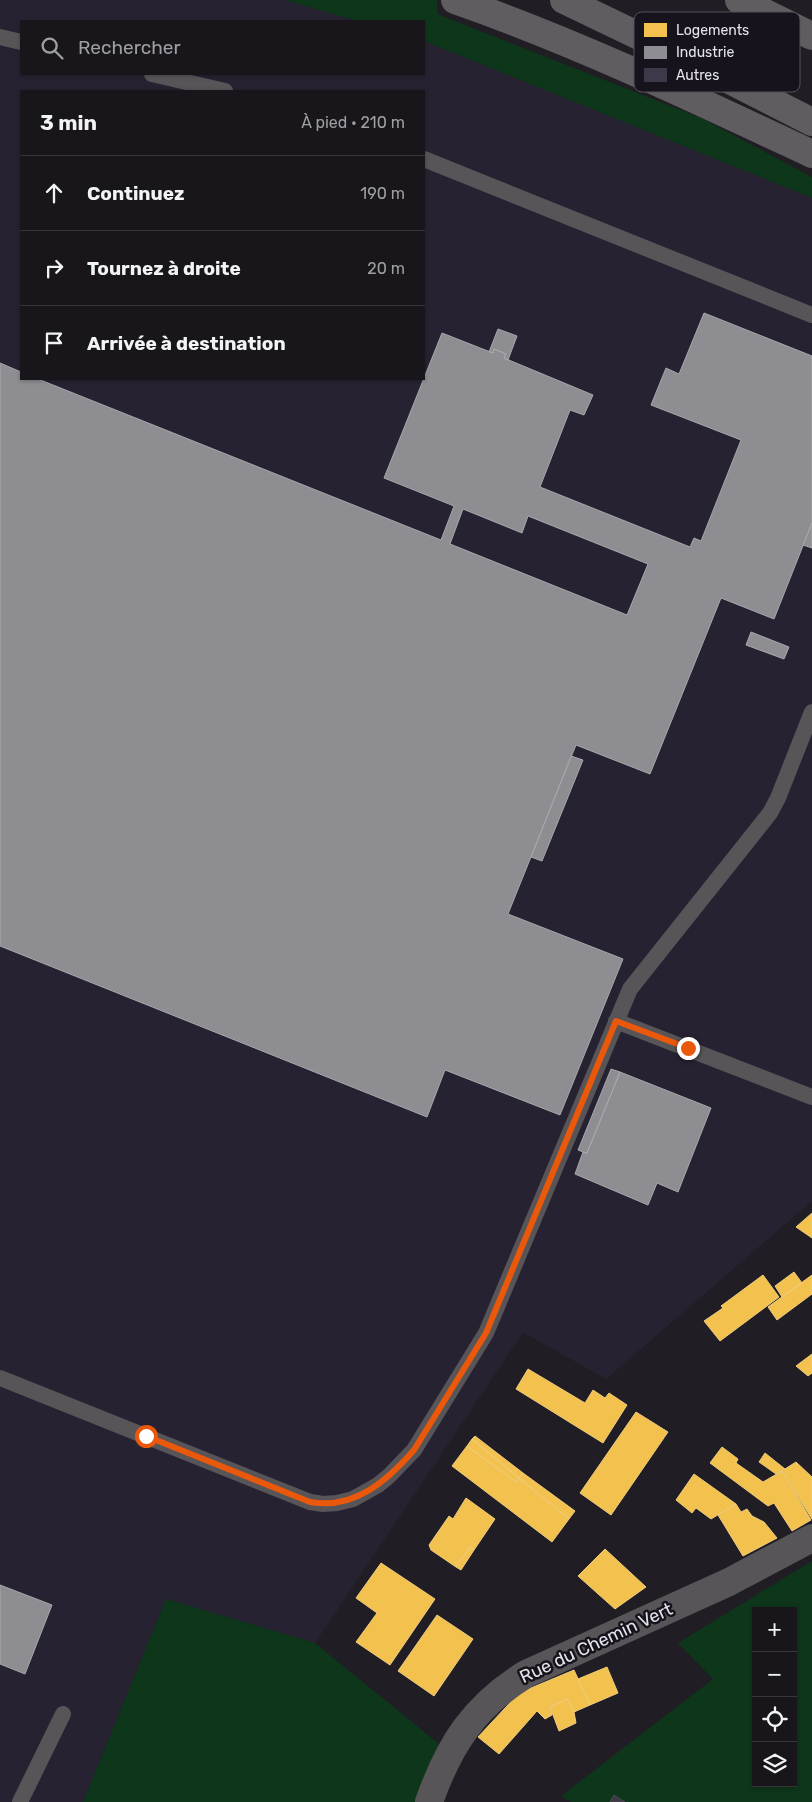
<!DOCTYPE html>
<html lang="fr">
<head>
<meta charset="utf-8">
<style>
  body { margin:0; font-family:Rubik,sans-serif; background:#252328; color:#f1f3f6 }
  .controls { position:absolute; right:15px; bottom:15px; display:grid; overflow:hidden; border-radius:0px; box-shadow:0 1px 4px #0004 }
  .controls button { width:45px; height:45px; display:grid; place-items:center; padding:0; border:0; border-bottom:1px solid #36353a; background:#18161b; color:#f1f3f6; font:25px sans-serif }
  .stop { position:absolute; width:15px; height:15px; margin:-11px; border:4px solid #ea580c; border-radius:50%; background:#fff }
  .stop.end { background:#ea580c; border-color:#fff; box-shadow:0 1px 5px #0008 }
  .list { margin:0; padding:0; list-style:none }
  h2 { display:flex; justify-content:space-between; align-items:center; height:65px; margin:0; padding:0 20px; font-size:21px }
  h2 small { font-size:16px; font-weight:400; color:#9f9fa3 }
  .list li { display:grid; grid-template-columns:32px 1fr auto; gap:15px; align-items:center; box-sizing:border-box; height:75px; padding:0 20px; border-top:1px solid #36353a }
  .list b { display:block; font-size:19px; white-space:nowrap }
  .list em { font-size:16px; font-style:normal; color:#9f9fa3 }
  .icon { flex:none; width:28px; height:28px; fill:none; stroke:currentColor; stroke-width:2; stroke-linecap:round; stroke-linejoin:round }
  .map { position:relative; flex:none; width:812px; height:1802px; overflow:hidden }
  .search { position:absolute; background:#18161b; box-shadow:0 1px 4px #0004; left:20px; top:20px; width:405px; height:55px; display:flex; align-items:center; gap:12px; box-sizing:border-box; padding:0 18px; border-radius:0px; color:#9f9fa3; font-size:19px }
  .panel { position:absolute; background:#18161b; box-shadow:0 1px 4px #0004; left:20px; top:90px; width:405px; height:290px; border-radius:0px }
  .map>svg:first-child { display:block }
  .built { fill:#272231; fill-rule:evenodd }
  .green { fill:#0e361a; fill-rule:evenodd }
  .homes { fill:#f2c14e; stroke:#eecb7d }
  .industry { fill:#8d8d92; stroke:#a7a7ac; fill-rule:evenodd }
  .building { fill:#3e3949; stroke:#4b4a4e }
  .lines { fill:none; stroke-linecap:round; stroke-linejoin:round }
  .service { stroke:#575557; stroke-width:16 }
  .minor { stroke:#575557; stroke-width:28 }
  .motorway { stroke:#605d60; stroke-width:28 }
  .route { stroke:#ea580c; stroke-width:6 }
  .labels { text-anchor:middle; stroke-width:5; stroke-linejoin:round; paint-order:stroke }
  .street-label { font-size:18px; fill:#e5e3ea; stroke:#16131c }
  .key { fill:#16131c; stroke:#54515a; stroke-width:1 }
  .key-label { font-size:14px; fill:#e5e3ea }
</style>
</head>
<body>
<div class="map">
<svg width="812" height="1802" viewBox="0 0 812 1802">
  <rect width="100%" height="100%" fill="#201e24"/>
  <path class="built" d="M0 0H285L357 21H21V74H424V41L812 198V1201L606 1379 523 1332 315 1643 166 1599 83 1802H0ZM21 91H424V379H21Z"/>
  <path class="green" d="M285 0H437V14L701 118 812 177V198L424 41V21H357Z
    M812 1561V1802H571L561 1796 713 1679 678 1643ZM756 1611H793V1783H756Z
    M166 1599 315 1643 439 1744 417 1802H83Z"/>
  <path class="homes" d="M812 1213V1238L796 1227Z
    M794 1272 802 1283 782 1297 775 1286Z
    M763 1275 779 1297 720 1341 704 1321 723 1308 721 1306Z
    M812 1275V1294L777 1320 768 1307Z
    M812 1354V1373L808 1376 796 1366Z
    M528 1369 585 1403 593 1390 605 1398 609 1393 627 1405 603 1443 516 1389Z
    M636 1412 668 1432 611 1515 580 1493Z
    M475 1436 523 1473 519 1478 472 1439Z
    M472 1439 519 1478 516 1482 467 1446Z
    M467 1446 516 1482 519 1478 569 1519 552 1542 452 1466Z
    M722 1447 738 1459 736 1463 763 1482 782 1471 811 1520 792 1531 774 1503 768 1506 710 1463Z
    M765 1453 785 1469 796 1462 812 1477V1519L782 1471 776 1474 759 1462Z
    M523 1473 575 1511 569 1519 519 1478Z
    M694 1474 736 1504 711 1519 696 1508 692 1513 676 1500Z
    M466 1498 495 1519 474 1550 470 1547 456 1567 431 1550 429 1545 449 1516 453 1519Z
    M736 1504 741 1512 747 1509 752 1516 764 1522 777 1538 743 1556 718 1515Z
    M470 1547 474 1550 461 1570 456 1567Z
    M605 1549 646 1587 615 1609 578 1576Z
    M381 1563 435 1599 390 1665 356 1642 377 1613 356 1598Z
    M437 1615 473 1639 434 1696 398 1671Z
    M607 1667 618 1693 590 1705 578 1679Z
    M574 1670 590 1705 574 1712 568 1699 550 1707 552 1715 545 1719 537 1711 499 1754 478 1737 519 1693Z
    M568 1699 574 1712 576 1723 559 1731 550 1707Z"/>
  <path class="industry" d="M704 313 812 356V523L774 619 721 598 650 774 576 745 508 914 623 959 560 1115 445 1070 427 1117 0 946V363L21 372V379H38L441 540 454 506 384 478 442 333 493 353 494 349 506 354 504 358 593 395 584 415 570 410 540 487 690 547 694 538 701 541 741 440 651 405 666 368 679 374ZM463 509 522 533 528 516 648 564 627 615 450 544Z
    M498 329 517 336 508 360 504 358 506 354 494 349 493 353 489 352Z
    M812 523V548L803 545Z
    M751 632 789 647 784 659 746 645Z
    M571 756 583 760 542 861 531 857Z
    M611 1069 620 1072 587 1153 583 1152 578 1150Z
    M620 1072 711 1108 678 1192 657 1183 648 1205 575 1174 583 1152 587 1153Z
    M0 1585 52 1605 25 1674 0 1664Z"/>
  <path class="building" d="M614 1795 625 1802H610Z"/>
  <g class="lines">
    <path class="service" d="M0 37 21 42
      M152 74 225 91
      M424 159 812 315
      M616 1021 812 1097
      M0 1378 310 1502 323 1504 337 1503 353 1499 378 1485 389 1476 414 1450 486 1333 630 989 770 813 778 798 812 712
      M20 1802 63 1714"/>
    <path class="minor" d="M429 1802C449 1745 474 1706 526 1674L729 1582 812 1538"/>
    <path class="motorway" d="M455 0C578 43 695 99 812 154
      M564 0 716 73 812 122
      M739 0 812 36"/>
  </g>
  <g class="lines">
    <path class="route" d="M146 1436 310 1502C354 1510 387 1481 414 1450L486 1333 616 1021 688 1048"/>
  </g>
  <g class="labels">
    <g class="street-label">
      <text transform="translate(596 1643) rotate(-25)" y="6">Rue du Chemin Vert</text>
    </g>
  </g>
  <rect x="634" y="12" width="166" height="80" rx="8" class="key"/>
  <rect x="644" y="23" width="23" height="14" fill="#f2c14e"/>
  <rect x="644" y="46" width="23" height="13" fill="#8d8d92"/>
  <rect x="644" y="68" width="23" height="14" fill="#3e3949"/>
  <g class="key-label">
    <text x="676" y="35">Logements</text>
    <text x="676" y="57">Industrie</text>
    <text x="676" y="80">Autres</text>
  </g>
</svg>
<div class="controls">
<button>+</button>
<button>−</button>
<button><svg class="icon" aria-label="locate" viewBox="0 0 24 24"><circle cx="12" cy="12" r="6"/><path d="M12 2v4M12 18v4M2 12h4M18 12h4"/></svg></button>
<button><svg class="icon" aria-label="layers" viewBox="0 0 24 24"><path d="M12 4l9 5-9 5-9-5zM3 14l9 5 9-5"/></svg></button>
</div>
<div class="stop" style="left:146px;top:1436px"></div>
<div class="stop end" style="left:688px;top:1048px"></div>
<div class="search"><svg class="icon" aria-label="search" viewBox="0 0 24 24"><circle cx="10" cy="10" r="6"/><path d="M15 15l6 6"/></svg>Rechercher</div>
<section class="panel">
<h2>3 min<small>À pied · 210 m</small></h2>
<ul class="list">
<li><svg class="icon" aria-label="ahead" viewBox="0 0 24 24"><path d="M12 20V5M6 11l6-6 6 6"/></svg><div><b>Continuez</b></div><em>190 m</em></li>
<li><svg class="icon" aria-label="right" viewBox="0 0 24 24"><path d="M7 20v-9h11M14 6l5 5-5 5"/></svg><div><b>Tournez à droite</b></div><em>20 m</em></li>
<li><svg class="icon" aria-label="arrive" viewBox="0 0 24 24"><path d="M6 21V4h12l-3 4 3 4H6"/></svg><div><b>Arrivée à destination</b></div></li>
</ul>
</section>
</div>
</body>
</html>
